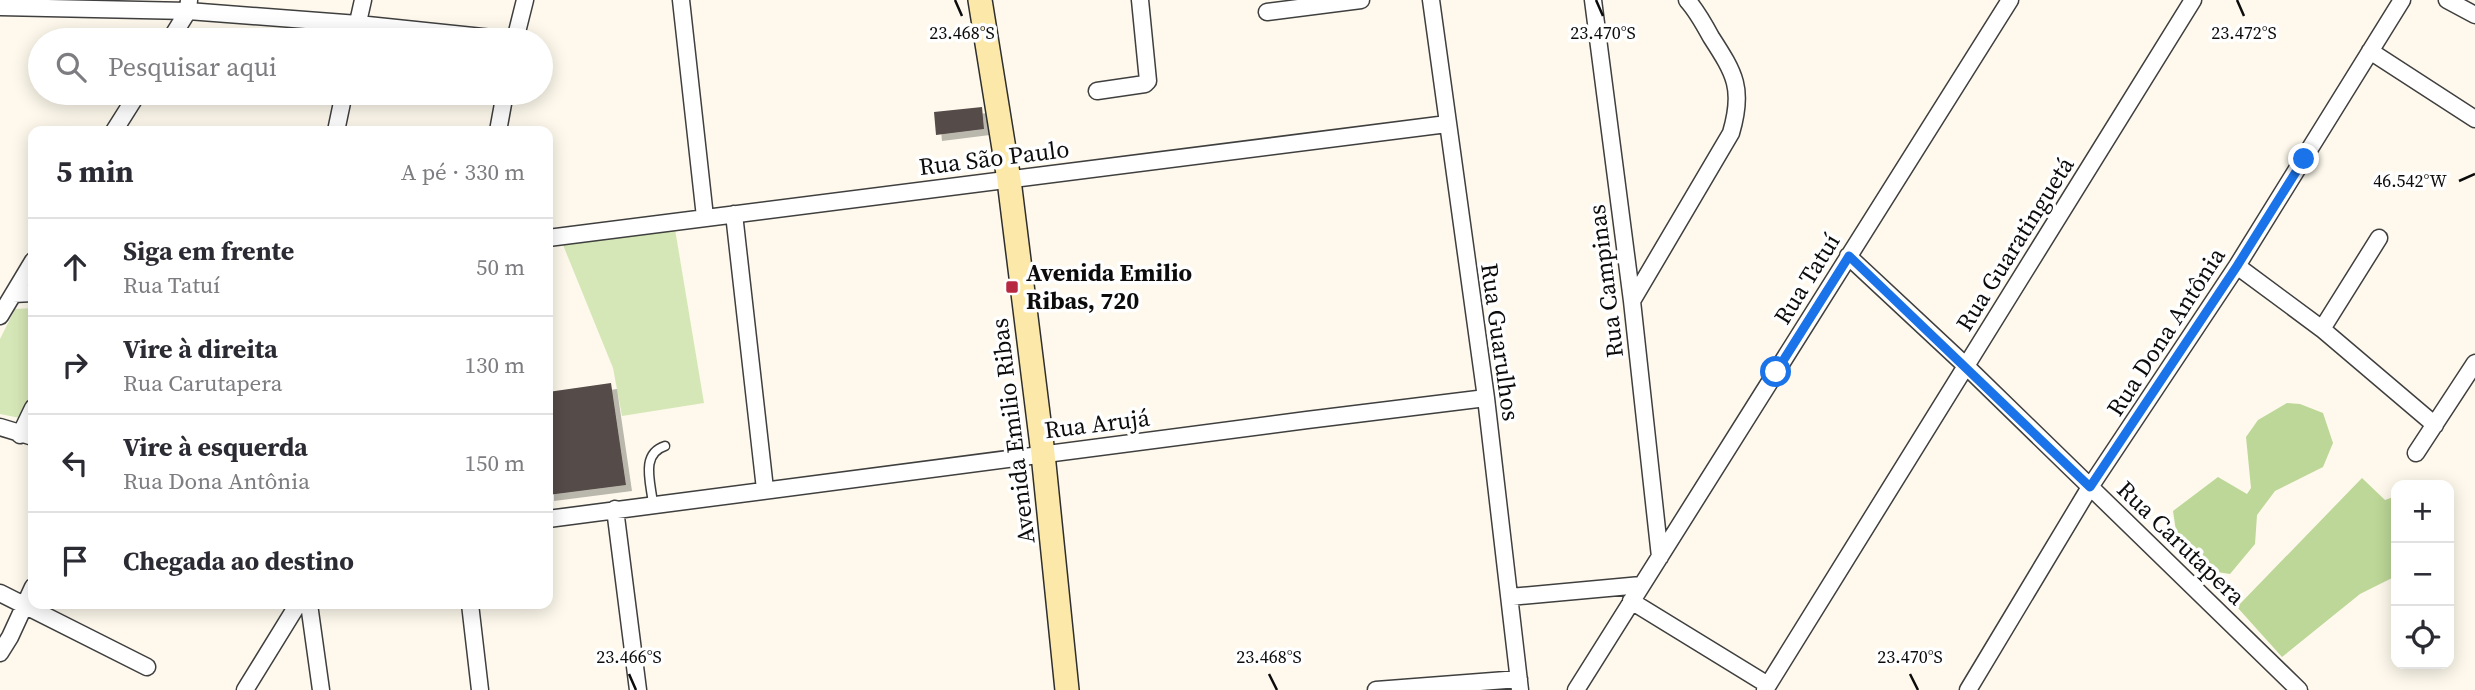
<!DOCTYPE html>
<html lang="pt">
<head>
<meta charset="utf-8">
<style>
  body { margin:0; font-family:"Source Serif 4",serif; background:#f7f7f7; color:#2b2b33 }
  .controls { position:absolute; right:21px; bottom:21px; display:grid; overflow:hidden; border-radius:14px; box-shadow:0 4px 18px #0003 }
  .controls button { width:63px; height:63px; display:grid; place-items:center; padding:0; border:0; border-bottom:2px solid #e1e1e2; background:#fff; color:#2b2b33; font:35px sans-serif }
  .stop { position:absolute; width:21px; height:21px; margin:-16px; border:5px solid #1a73e8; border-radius:50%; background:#fff }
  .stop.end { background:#1a73e8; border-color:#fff; box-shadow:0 2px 7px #0008 }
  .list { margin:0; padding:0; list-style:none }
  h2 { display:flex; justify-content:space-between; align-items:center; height:91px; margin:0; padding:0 28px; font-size:30px }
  h2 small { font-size:23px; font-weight:400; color:#7c7c81 }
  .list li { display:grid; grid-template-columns:46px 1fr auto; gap:21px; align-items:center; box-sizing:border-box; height:98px; padding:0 28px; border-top:2px solid #e1e1e2 }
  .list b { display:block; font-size:26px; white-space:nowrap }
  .list p { margin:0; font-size:23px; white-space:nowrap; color:#7c7c81 }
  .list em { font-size:23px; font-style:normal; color:#7c7c81 }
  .icon { flex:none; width:38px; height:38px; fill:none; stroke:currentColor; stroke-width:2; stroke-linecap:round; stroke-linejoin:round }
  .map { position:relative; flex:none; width:2475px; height:690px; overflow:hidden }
  .search { position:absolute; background:#fff; box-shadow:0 4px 18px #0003; left:28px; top:28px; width:525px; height:77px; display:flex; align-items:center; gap:18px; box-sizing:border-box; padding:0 24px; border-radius:38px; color:#7c7c81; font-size:26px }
  .panel { position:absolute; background:#fff; box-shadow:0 4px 18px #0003; left:28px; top:126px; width:525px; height:483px; border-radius:14px }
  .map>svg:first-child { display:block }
  .green { fill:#d6e7b7 }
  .forest { fill:#bcd797 }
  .building { fill:#554c49; filter:url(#shadow) }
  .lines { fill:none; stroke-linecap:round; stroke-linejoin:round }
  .service-casing { stroke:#3f3f3f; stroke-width:11 }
  .minor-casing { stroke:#3f3f3f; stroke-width:19 }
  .secondary-casing { stroke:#2e2e2e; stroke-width:26 }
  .service { stroke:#fff; stroke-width:8 }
  .minor { stroke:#fff; stroke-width:16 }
  .secondary { stroke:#fce9a9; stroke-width:23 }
  .route { stroke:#1a73e8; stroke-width:9 }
  .ticks { fill:none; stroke:#0c0c0c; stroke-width:2.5 }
  .poi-dot { fill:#b72941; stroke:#fff; stroke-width:2.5 }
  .labels { text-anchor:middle; stroke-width:7; stroke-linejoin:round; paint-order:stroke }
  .street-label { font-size:24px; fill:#0c0c0c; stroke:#fff }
  .poi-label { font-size:24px; font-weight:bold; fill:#0c0c0c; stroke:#fff; text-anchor:start }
  .ticks-label { font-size:18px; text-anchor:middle; fill:#0c0c0c; stroke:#fff; stroke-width:7; stroke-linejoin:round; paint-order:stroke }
</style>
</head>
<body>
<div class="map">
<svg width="2475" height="690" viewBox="0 0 2475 690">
  <defs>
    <filter id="shadow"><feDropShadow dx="6" dy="6" stdDeviation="0" flood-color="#0004"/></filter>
  </defs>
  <rect width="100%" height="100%" fill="#fef9ec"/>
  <path class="green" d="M675 229 704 403 622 416 613 368 561 240Z
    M33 308V389L20 418 0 414V339L15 309Z"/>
  <path class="forest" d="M2287 403 2300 404 2323 413 2333 443 2323 467 2275 491 2257 515 2255 544 2230 574 2211 571 2179 551 2173 511 2218 477 2247 494 2251 488 2246 437 2258 420Z
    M2362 478 2385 500 2396 496V576L2360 594 2282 657 2237 607Z"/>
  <path class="building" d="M982 107 984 129 936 135 934 112Z
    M611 383 626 485 548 495V392Z"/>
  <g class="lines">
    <g class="service-casing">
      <path id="service" d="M653 504C651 483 640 454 665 446"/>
    </g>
    <g class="minor-casing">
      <path id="minor" d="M681 0 705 217
        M1431 0 1486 398 1520 690
        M1593 0 1632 301 1660 557
        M2447 0 2475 15
        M0 7 188 11 358 24 512 40
        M1267 12 1361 0
        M170 40 188 11 189 0
        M354 40 363 0
        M515 40 525 0
        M2370 51 2475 119
        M1097 91 1145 84 1148 81 1140 0
        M114 131 138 93
        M336 131 344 93
        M498 131 505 93
        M734 214 765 489
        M548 238 1447 124
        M1848 256 1966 366 2299 690
        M2237 266 2322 329 2435 425
        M13 294 33 293
        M1632 301 1731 133C1744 89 1735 74 1711 37 1704 24 1697 11 1687 0
        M0 316 33 261
        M2322 329 2379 238
        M0 427 33 437
        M20 435 33 408
        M2416 453 2475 363
        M615 509 638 690
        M548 519 1307 420 1486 398
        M0 593 147 667
        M1510 597 1641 585
        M1631 601 1768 685
        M309 604 321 690
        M470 604 480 690
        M0 653 10 637 33 587
        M245 690 298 604
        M1376 690 1519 679
        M1576 690 2010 0
        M1765 690 2193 0
        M1968 690 2090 487 2237 266 2402 0"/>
    </g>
    <g class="secondary-casing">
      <path id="secondary" d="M980 0 1009 180 1043 454 1067 690"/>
    </g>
    <use href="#service" class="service"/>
    <use href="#minor" class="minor"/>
    <use href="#secondary" class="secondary"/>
  </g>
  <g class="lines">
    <path class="route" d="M1776 372 1849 256 2090 487 2237 266 2304 159"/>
  </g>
  <path class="ticks" d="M955 0 962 16M1596 0 1603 16M2237 0 2244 16M2459 181 2475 174M629 674 636 690M1269 674 1277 690M1910 674 1918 690"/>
  <rect class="poi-dot" x="1005" y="280" width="14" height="14" rx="3.5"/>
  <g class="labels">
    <g class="street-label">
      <text transform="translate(994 158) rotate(-7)" y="8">Rua São Paulo</text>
      <text transform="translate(2015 244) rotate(-58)" y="8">Rua Guaratinguetá</text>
      <text transform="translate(1807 279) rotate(-58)" y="8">Rua Tatuí</text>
      <text transform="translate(1606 281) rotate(-97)" y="8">Rua Campinas</text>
      <text transform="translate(2166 332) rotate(-57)" y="8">Rua Dona Antônia</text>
      <text transform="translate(1500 342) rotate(82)" y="8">Rua Guarulhos</text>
      <text transform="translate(1097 424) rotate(-7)" y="8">Rua Arujá</text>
      <text transform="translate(1013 431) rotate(-97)" y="8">Avenida Emilio Ribas</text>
      <text transform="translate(2181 543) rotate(44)" y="8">Rua Carutapera</text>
    </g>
    <g class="poi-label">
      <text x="1026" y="281">Avenida Emilio<tspan x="1026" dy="28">Ribas, 720</tspan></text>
    </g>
  </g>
  <g class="ticks-label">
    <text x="962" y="39">23.468°S</text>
    <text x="1603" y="39">23.470°S</text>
    <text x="2244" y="39">23.472°S</text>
    <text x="2410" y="187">46.542°W</text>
    <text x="629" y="663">23.466°S</text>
    <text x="1269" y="663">23.468°S</text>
    <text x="1910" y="663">23.470°S</text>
  </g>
</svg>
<div class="controls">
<button>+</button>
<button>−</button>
<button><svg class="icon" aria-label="locate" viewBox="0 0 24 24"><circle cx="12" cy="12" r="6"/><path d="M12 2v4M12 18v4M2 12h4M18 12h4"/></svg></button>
</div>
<div class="stop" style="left:1776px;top:372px"></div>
<div class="stop end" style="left:2304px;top:159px"></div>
<div class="search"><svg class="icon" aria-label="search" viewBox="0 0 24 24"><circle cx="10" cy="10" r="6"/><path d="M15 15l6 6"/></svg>Pesquisar aqui</div>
<section class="panel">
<h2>5 min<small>A pé · 330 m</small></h2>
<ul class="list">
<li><svg class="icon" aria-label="ahead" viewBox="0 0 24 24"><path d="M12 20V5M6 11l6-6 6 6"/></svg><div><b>Siga em frente</b><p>Rua Tatuí</p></div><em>50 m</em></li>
<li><svg class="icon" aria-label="right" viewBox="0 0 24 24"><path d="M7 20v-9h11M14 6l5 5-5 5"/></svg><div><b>Vire à direita</b><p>Rua Carutapera</p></div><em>130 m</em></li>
<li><svg class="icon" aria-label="left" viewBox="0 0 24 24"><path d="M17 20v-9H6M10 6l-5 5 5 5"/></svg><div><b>Vire à esquerda</b><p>Rua Dona Antônia</p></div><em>150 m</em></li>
<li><svg class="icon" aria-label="arrive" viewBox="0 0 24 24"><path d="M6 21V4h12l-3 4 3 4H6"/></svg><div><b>Chegada ao destino</b></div></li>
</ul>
</section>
</div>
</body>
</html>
